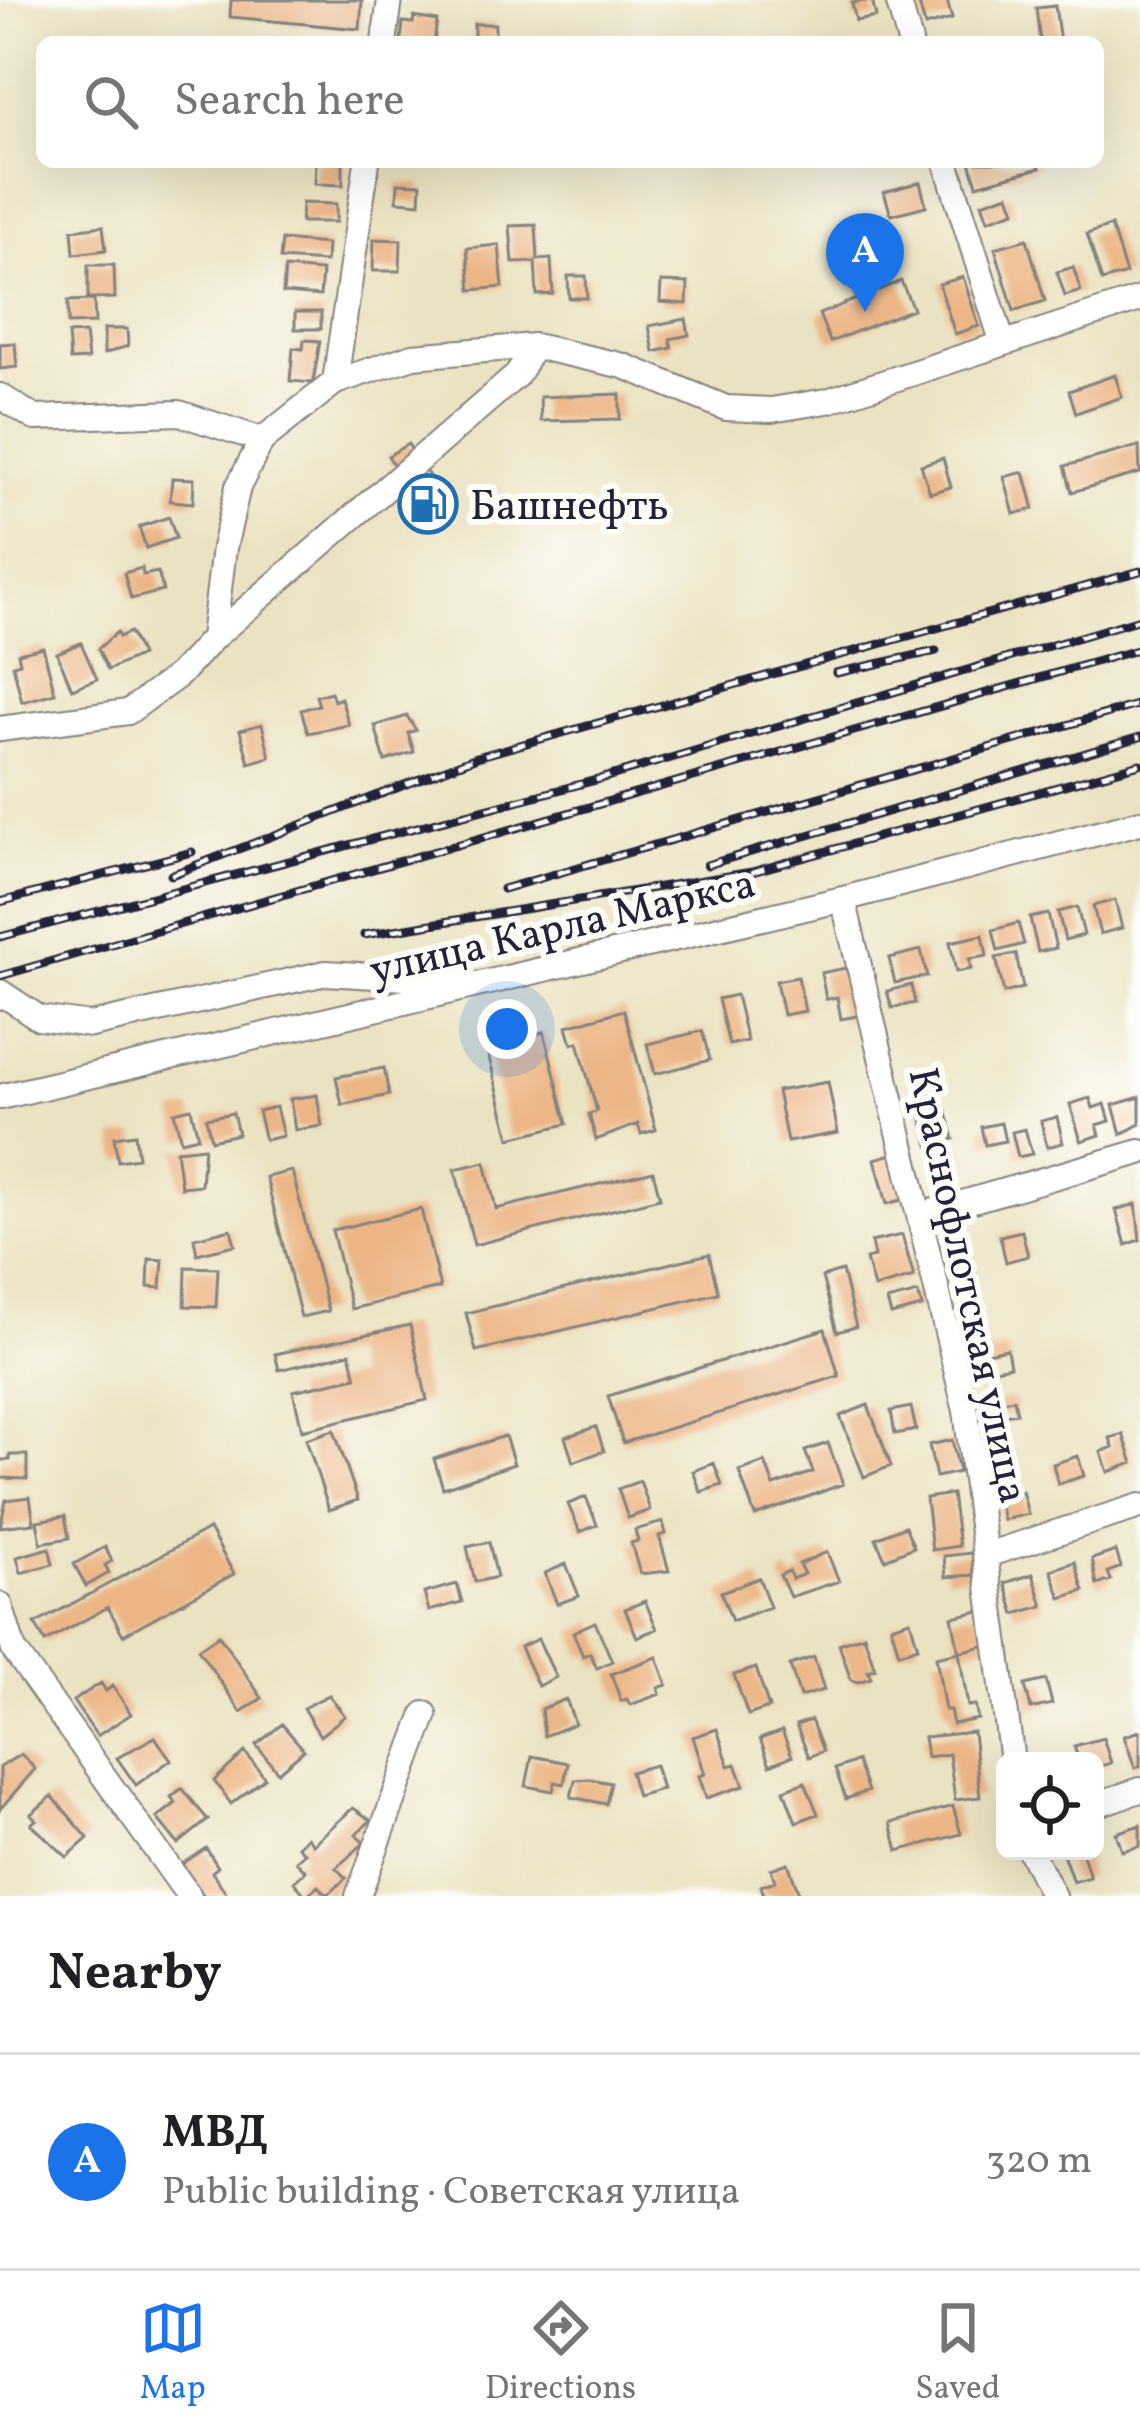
<!DOCTYPE html>
<html lang="en">
<head>
<meta charset="utf-8">
<style>
  body { margin:0; font-family:Vollkorn,serif; background:#f6f6f6; color:#202124 }
  .controls { position:absolute; right:36px; bottom:36px; display:grid; overflow:hidden; border-radius:18px; box-shadow:0 12px 48px #0002 }
  .controls button { width:108px; height:108px; display:grid; place-items:center; padding:0; border:0; border-bottom:3px solid #e0e0e0; background:#fff; color:#202124; font:60px sans-serif }
  .you { position:absolute; left:507px; top:1029px; width:42px; height:42px; margin:-30px; border:9px solid #fff; border-radius:50%; background:#1a73e8; box-shadow:0 0 0 18px #1a73e833 }
  .badge { display:grid; place-items:center; width:78px; height:78px; border-radius:50%; background:#1a73e8; color:#fff; font-size:39px; font-weight:700 }
  .pin { position:absolute; translate:-50% -99px; filter:drop-shadow(0 3px 6px #0008) }
  .pin::after { content:''; position:absolute; top:63px; width:42px; height:36px; background:inherit; clip-path:polygon(0 0,100% 0,50% 100%) }
  .list { margin:0; padding:0; list-style:none }
  h2 { display:flex; justify-content:space-between; align-items:center; height:156px; margin:0; padding:0 48px; font-size:51px }
  h2 small { font-size:39px; font-weight:400; color:#757577 }
  .list li { display:grid; grid-template-columns:78px 1fr auto; gap:36px; align-items:center; box-sizing:border-box; height:216px; padding:0 48px; border-top:3px solid #e0e0e0 }
  .list b { display:block; font-size:45px; white-space:nowrap }
  .list p { margin:0; font-size:39px; white-space:nowrap; color:#757577 }
  .list em { font-size:39px; font-style:normal; color:#757577 }
  .icon { flex:none; width:66px; height:66px; fill:none; stroke:currentColor; stroke-width:2; stroke-linecap:round; stroke-linejoin:round }
  .map { position:relative; flex:none; width:1140px; height:1896px; overflow:hidden }
  .search { position:absolute; background:#fff; box-shadow:0 12px 48px #0002; left:36px; right:36px; top:36px; height:132px; display:flex; align-items:center; gap:30px; box-sizing:border-box; padding:0 42px; border-radius:18px; color:#757577; font-size:45px }
  .sheet { height:372px; background:#fff }
  nav { display:flex; justify-content:space-around; align-items:center; box-sizing:border-box; height:168px; border-top:3px solid #e0e0e0; background:#fff; font-size:33px; color:#757577 }
  nav a { display:grid; justify-items:center; gap:6px }
  nav .on { color:#1a73e8 }
  .map>svg:first-child { display:block }
  .building { fill:#ecb585 }
  .lines { fill:none; stroke-linecap:round; stroke-linejoin:round }
  .minor-casing { stroke:#86827e; stroke-width:28 }
  .minor { stroke:#fff; stroke-width:24 }
  .rail-casing { stroke:#22223b; stroke-width:9 }
  .rail { stroke:#fdfcf7; stroke-width:4.5; stroke-dasharray:14; stroke-linecap:butt }
  .labels { text-anchor:middle; stroke-width:12; stroke-linejoin:round; paint-order:stroke }
  .poi-label { font-size:42px; fill:#22223b; stroke:#fdfcf7; text-anchor:start }
  .street-label { font-size:42px; fill:#22223b; stroke:#fdfcf7 }
</style>
</head>
<body>
<div class="map">
<svg width="1140" height="1896" viewBox="0 0 1140 1896">
  <rect width="100%" height="100%" fill="#fdfcf7"/>
  <filter id="ink" filterUnits="userSpaceOnUse"><feTurbulence type="fractalNoise" baseFrequency=".00833" numOctaves="2"/><feDisplacementMap in="SourceGraphic" scale="24" xChannelSelector="R" yChannelSelector="G"/><feConvolveMatrix kernelMatrix="1 2 1 2 8 2 1 2 1" color-interpolation-filters="sRGB"/></filter>
  <filter id="wash" filterUnits="userSpaceOnUse"><feTurbulence type="fractalNoise" baseFrequency=".004" numOctaves="4" result="noise"/><feDisplacementMap in="SourceGraphic" scale="48" xChannelSelector="R" yChannelSelector="G"/><feGaussianBlur stdDeviation="2.7" result="paint"/><feColorMatrix in="noise" values="0 0 0 0 0 0 0 0 0 0 0 0 0 0 0 0 0 1.4 0 .05"/><feComposite in="paint" operator="in"/></filter>
  <g filter="url(#wash)">
    <rect width="100%" height="100%" fill="#ebe2c1"/>
    <g id="blocks">
      <path class="building" d="M231 0H362L360 29 230 17Z
        M872 0 876 17 856 21 852 3Z
        M918 0H947L952 19 925 26Z
        M1055 6 1060 42H1040L1036 8Z
        M414 17 437 21 434 42 401 41 403 22 413 23Z
        M474 24H495V42H474Z
        M316 162H343V185L315 184Z
        M970 162H1038L1040 168 977 185Z
        M920 182 926 206 891 215 884 192Z
        M398 183 421 184 420 203 397 201Z
        M1009 194 1015 211 988 220 982 203Z
        M302 203 336 204V222H301Z
        M536 225 538 260 551 259 553 294 537 295 535 262 513 263 510 226Z
        M103 226 106 250 74 254 72 230Z
        M1111 226 1126 274 1102 281 1087 234Z
        M859 234 878 283 861 290 842 241Z
        M374 239 401 240 400 271H373Z
        M1027 239 1045 301 1014 311 995 248Z
        M282 240 327 244 326 262 280 259Z
        M499 245 503 287 471 290 467 248Z
        M88 265H114L115 298 88 299Z
        M1073 267 1081 291 1065 296 1057 272Z
        M285 268 322 271 320 296 283 293Z
        M568 276H586L587 298H569Z
        M963 277 979 326 955 334 939 284Z
        M901 281 913 309 830 342 819 314Z
        M661 282 688 283 687 304 660 302Z
        M94 300 95 323 68 324V301Z
        M295 312H321V329H295Z
        M686 319 689 335 670 339 672 348 654 352 649 326Z
        M104 329H127L128 346 104 354Z
        M85 333 88 359 70 360 68 334Z
        M304 340 320 341 313 383 290 381 293 348 303 349Z
        M15 343 17 367 0 369V344Z
        M1115 375 1122 397 1076 413 1069 391Z
        M620 394V419L541 421 540 397Z
        M408 444 445 501 425 514 388 456Z
        M1139 446 1140 473 1072 492 1065 466Z
        M943 458 951 487 930 493 921 465Z
        M1024 472 1034 509 1014 514 1004 477Z
        M172 478 194 479 193 503 170 501Z
        M169 517 176 538 146 548 139 527Z
        M142 568 143 575 158 572 163 591 131 599 124 573Z
        M117 632 119 637 130 632 141 655 108 670 98 649Z
        M81 643 97 679 72 689 57 653Z
        M43 647 55 693 22 702 13 665 20 663 18 653Z
        M331 692 334 701 341 698 349 725 308 733 301 710 319 705 316 696Z
        M407 716 416 730 408 733 414 752 385 761 375 726Z
        M262 724 270 757 249 763 240 730Z
        M1115 900 1122 928 1100 934 1093 906Z
        M1077 907 1084 935 1065 940 1058 912Z
        M1048 914 1056 948 1038 952 1030 918Z
        M1018 923 1024 944 998 951 993 930Z
        M983 935 987 956 969 959 971 969 956 972 950 942Z
        M921 950 927 976 895 983 889 958Z
        M1016 954 1023 988 1004 993 996 958Z
        M846 968 862 1015 841 1019 837 997 826 999 821 973Z
        M798 977 805 1011 783 1015 776 981Z
        M911 985 915 1003 892 1008 887 991Z
        M736 995 747 1041 729 1045 718 999Z
        M624 1010 656 1130 641 1134 638 1124 596 1140 589 1114 597 1111 578 1042 572 1044 567 1026Z
        M702 1031 710 1060 655 1074 647 1044Z
        M544 1032 567 1124 510 1138 486 1046Z
        M384 1068 389 1095 342 1105 336 1077Z
        M935 1068 940 1092 919 1096 914 1073Z
        M828 1082 838 1133 787 1142 777 1091Z
        M317 1095 322 1126 295 1130 290 1099Z
        M1140 1097V1124L1121 1134 1113 1105Z
        M1090 1098 1093 1108 1105 1104 1110 1121 1097 1125 1100 1135 1081 1141 1070 1104Z
        M276 1107 283 1136 265 1140 258 1111Z
        M191 1108 198 1137 181 1141 174 1112Z
        M946 1110 954 1139 945 1142 954 1171 938 1176 921 1116Z
        M233 1113 238 1134 211 1140 206 1118Z
        M1057 1117 1063 1143 1047 1147 1041 1121Z
        M1001 1123 1005 1141 985 1145 981 1127Z
        M1025 1129 1032 1154 1018 1157 1012 1132Z
        M135 1134 138 1158 118 1161 114 1137Z
        M204 1147 201 1185 181 1187 176 1150Z
        M892 1154 905 1199 887 1204 875 1159Z
        M485 1162 496 1209 653 1171 660 1198 474 1245 455 1169Z
        M292 1171 328 1311 301 1317 266 1177Z
        M1136 1204 1140 1240 1126 1245 1116 1210Z
        M421 1209 440 1288 351 1309 332 1230Z
        M231 1229 235 1245 197 1254 194 1238Z
        M1022 1231 1028 1256 1006 1262 1000 1236Z
        M902 1235 914 1277 874 1288 866 1259 874 1257 871 1242Z
        M969 1246 978 1281 958 1286 948 1252Z
        M709 1254 718 1293 476 1351 466 1313Z
        M149 1259 163 1260 161 1288 148 1287Z
        M186 1267 218 1268 216 1307 185 1306Z
        M842 1271 856 1327 837 1332 822 1277Z
        M918 1293 922 1307 891 1315 887 1301Z
        M410 1325 427 1400 302 1430 293 1391 356 1377 350 1353 279 1370 275 1354Z
        M825 1329 839 1376 623 1443 608 1396Z
        M1007 1349 1010 1366 974 1373 971 1356Z
        M1014 1399 1017 1413 985 1418 983 1404Z
        M868 1405 891 1466 864 1477 840 1416Z
        M911 1407 916 1430 895 1434 891 1411Z
        M596 1427 604 1451 573 1462 565 1437Z
        M334 1430 358 1500 329 1510 306 1439Z
        M1123 1434 1133 1463 1108 1472 1101 1452 1113 1447 1110 1438Z
        M505 1436 514 1464 443 1488 434 1459Z
        M952 1440 959 1472 936 1477 929 1445Z
        M828 1443 843 1484 755 1516 739 1471 765 1462 774 1486 813 1472 805 1451Z
        M10 1455H27V1479L0 1478V1460H10Z
        M1078 1456 1084 1476 1058 1484 1053 1464Z
        M714 1463 722 1485 701 1492 693 1471Z
        M640 1481 650 1510 628 1518 618 1489Z
        M1022 1491 1028 1514 1003 1520 998 1497Z
        M952 1494 959 1546 932 1550 926 1498Z
        M30 1497 34 1523 0 1527 6 1500Z
        M586 1497 597 1525 580 1532 568 1504Z
        M65 1516 69 1538 41 1543 37 1521Z
        M663 1522 666 1534 659 1536 669 1571 640 1574 631 1543 638 1541 635 1530Z
        M905 1526 914 1547 885 1559 876 1538Z
        M209 1529 234 1574 123 1635 108 1607 45 1642 35 1624Z
        M489 1542 497 1577 475 1582 467 1547Z
        M105 1547 112 1561 105 1565 109 1573 86 1586 74 1564Z
        M49 1548 53 1564 21 1573 17 1557Z
        M1116 1551 1121 1567 1108 1572 1111 1580 1097 1585 1092 1559Z
        M827 1552 839 1581 790 1597 780 1575 789 1571 792 1579 804 1574 799 1564Z
        M972 1553 974 1575 946 1577 944 1556Z
        M1075 1562 1084 1591 1061 1598 1051 1570Z
        M566 1564 579 1596 557 1604 545 1573Z
        M1033 1574 1043 1606 1015 1614 1005 1583Z
        M759 1578 770 1607 732 1621 721 1592Z
        M457 1584 462 1602 429 1611 424 1593Z
        M645 1601 657 1629 637 1637 625 1609Z
        M980 1611 988 1645 959 1652 952 1617Z
        M910 1620 918 1647 899 1653 891 1626Z
        M595 1622 612 1661 597 1668 590 1653 583 1656 573 1632Z
        M219 1635 262 1698 241 1712 198 1649Z
        M864 1635 875 1669 868 1671 871 1678 858 1682 851 1680 839 1644Z
        M538 1639 556 1677 538 1686 520 1647Z
        M959 1652 968 1706 975 1705 978 1719 953 1724 950 1710H945L936 1657Z
        M657 1657 667 1685 658 1688 660 1694 630 1705 627 1699 621 1701 611 1674Z
        M814 1657 824 1690 800 1697 790 1665Z
        M756 1668 769 1708 748 1715 734 1675Z
        M1046 1680 1052 1704 1031 1709 1025 1685Z
        M101 1683 106 1691 113 1686 131 1714 97 1736 73 1701Z
        M329 1695 345 1716 320 1736 303 1708Z
        M566 1699 575 1724 544 1736 541 1709Z
        M811 1720 823 1751 809 1757 796 1725Z
        M282 1724 304 1750 278 1772 256 1745Z
        M717 1729 729 1766 736 1764 744 1786 706 1798 699 1776 705 1774 693 1737Z
        M782 1731 792 1756 770 1765 760 1739Z
        M1140 1731V1766L1135 1768 1124 1736Z
        M973 1732 980 1797 955 1800 949 1754 927 1757 924 1737Z
        M155 1737 171 1760 136 1785 117 1758Z
        M1103 1738 1111 1763 1095 1768V1761H1079L1074 1746Z
        M245 1752 265 1778 231 1804 214 1781Z
        M21 1754 35 1769 0 1809V1767Z
        M532 1756 568 1763 564 1784 555 1782 553 1791 526 1786Z
        M857 1761 868 1791 846 1799 835 1769Z
        M655 1765 662 1789 637 1796 630 1772Z
        M590 1779 611 1783 606 1804 571 1797 575 1780Z
        M805 1782 818 1814 796 1822 784 1790Z
        M182 1788 208 1820 178 1844 157 1818 176 1803 171 1797Z
        M52 1796 88 1838 67 1857 31 1824 36 1820 31 1814Z
        M953 1806 961 1834 898 1851 891 1823Z
        M353 1808 371 1820 356 1835 364 1843 336 1868 346 1878 327 1895 318 1886 306 1896 294 1882 306 1871 296 1861 305 1853 298 1846 307 1837 313 1844Z
        M1140 1825V1846L1122 1851 1116 1833Z
        M206 1848 218 1867 212 1872 228 1896H204L182 1864Z
        M1062 1851H1082L1090 1877 1073 1882Z
        M788 1863 800 1896H764L761 1886 775 1881 771 1869Z"/>
    </g>
  </g>
  <g filter="url(#ink)">
    <use href="#blocks" fill-opacity="0" stroke="#86827e" stroke-width="3"/>
    <g class="lines">
      <g class="minor-casing">
        <path id="minor" d="M898 0 910 42
          M384 42 390 0
          M946 162 1002 341
          M335 382 413 356 534 346 624 366 726 408 771 410 827 401 1140 299
          M0 396 35 418 179 413 262 440
          M213 638 517 375 534 346
          M0 729 128 712 179 675 213 638 224 548 238 487 262 440 335 382 367 162
          M843 899 966 1411 1012 1761
          M0 997V992L39 1018 91 1025 326 973 456 981
          M0 1097 843 899 1140 822
          M921 1215 1140 1152
          M986 1555 1140 1506
          M0 1605 14 1650 189 1896
          M1095 1805 1140 1790
          M1030 1851 1053 1896
          M358 1896 425 1714"/>
      </g>
      <use href="#minor" class="minor"/>
      <g class="rail-casing">
        <path id="rail" d="M836 673 936 651
          M707 865 1140 737
          M171 875 477 757 1140 571
          M503 889 1140 704
          M0 902 192 852
          M364 935 752 872 1140 764
          M0 937 600 779 1140 619
          M0 976 1140 649"/>
      </g>
      <use href="#rail" class="rail"/>
    </g>
  </g>
  <defs>
    <g id="fuel-ring" transform="scale(3)"><circle r="9.5" fill="#fdfcf7" stroke="#1f6fb2" stroke-width="1.5"/><path d="M-5.5-6h7V0h2V4h1.3V-2.5L3-4.5l.8-.8L6-3V5H2.5V1h-1V6h-7ZM-4.2-4.7v3.2H.2V-4.7Z" fill="#1f6fb2"/></g>
  </defs>
  <g fill-rule="evenodd">
    <use href="#fuel-ring" x="428" y="504"/>
  </g>
  <g class="labels">
    <g class="poi-label">
      <text x="470" y="519">Башнефть</text>
    </g>
    <g class="street-label">
      <text transform="translate(562 925) rotate(-13)" y="15">улица Карла Маркса</text>
      <text transform="translate(970 1285) rotate(78)" y="15">Краснофлотская улица</text>
    </g>
  </g>
</svg>
<div class="controls">
<button><svg class="icon" aria-label="locate" viewBox="0 0 24 24"><circle cx="12" cy="12" r="6"/><path d="M12 2v4M12 18v4M2 12h4M18 12h4"/></svg></button>
</div>
<div class="you"></div>
<div class="pin badge" style="left:865px;top:312px">A</div>
<div class="search"><svg class="icon" aria-label="search" viewBox="0 0 24 24"><circle cx="10" cy="10" r="6"/><path d="M15 15l6 6"/></svg>Search here</div>
</div>
<section class="sheet">
<h2>Nearby<small></small></h2>
<ul class="list">
<li><span class="badge">A</span><div><b>МВД</b><p>Public building · Советская улица</p></div><em>320 m</em></li>
</ul>
</section>
<nav>
<a class="on"><svg class="icon" aria-label="map" viewBox="0 0 24 24"><path d="M3 6l6-2 6 2 6-2v14l-6 2-6-2-6 2zM9 4v14M15 6v14"/></svg>Map</a>
<a><svg class="icon" aria-label="directions" viewBox="0 0 24 24"><path d="M12 3l9 9-9 9-9-9zM9 14v-3h6M13 9l2 2-2 2"/></svg>Directions</a>
<a><svg class="icon" aria-label="saved" viewBox="0 0 24 24"><path d="M7 4h10v16l-5-4-5 4z"/></svg>Saved</a>
</nav>
</body>
</html>
